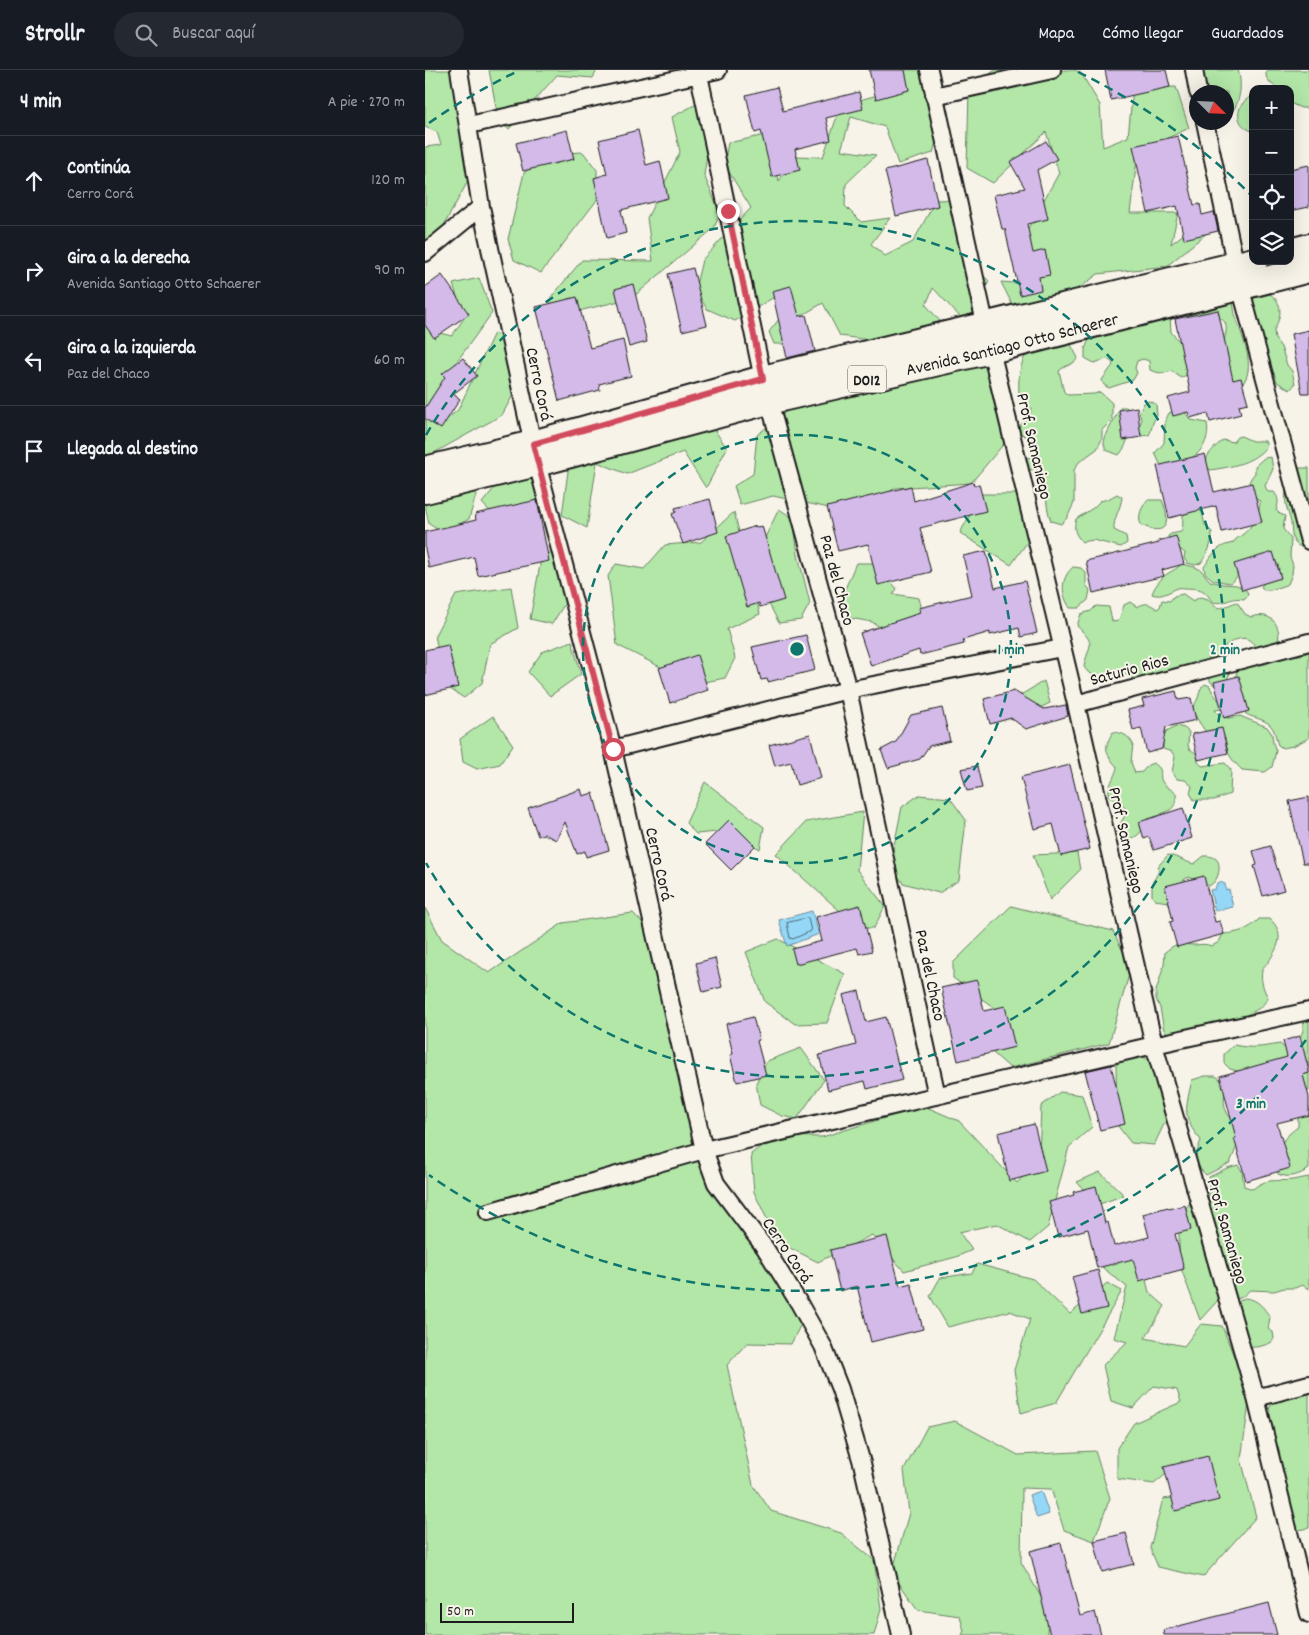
<!DOCTYPE html>
<html lang="es">
<head>
<meta charset="utf-8">
<style>
  body { margin:0; font-family:Dekko,sans-serif; background:#242831; color:#f1f3f6 }
  .controls { position:absolute; right:15px; top:15px; display:grid; overflow:hidden; border-radius:10px; box-shadow:0 5px 20px #0002 }
  .controls button { width:45px; height:45px; display:grid; place-items:center; padding:0; border:0; border-bottom:1px solid #363941; background:#171b24; color:#f1f3f6; font:25px sans-serif }
  .compass { position:absolute; left:764px; top:15px; width:45px; height:45px; border-radius:50%; background:#171b24; box-shadow:0 5px 20px #0002; rotate:114deg }
  .scale { position:absolute; left:15px; bottom:12px; width:134px; box-sizing:border-box; padding-left:5px; border:2px solid #1c1c1c; border-top:0; font-size:14px; line-height:18px; white-space:nowrap; color:#1c1c1c; -webkit-text-stroke:4px #f7f3e8; paint-order:stroke }
  .stop { position:absolute; width:15px; height:15px; margin:-11px; border:4px solid #d1495b; border-radius:50%; background:#fff }
  .stop.end { background:#d1495b; border-color:#fff; box-shadow:0 1px 5px #0008 }
  .list { margin:0; padding:0; list-style:none }
  h2 { display:flex; justify-content:space-between; align-items:center; height:65px; margin:0; padding:0 20px; font-size:21px }
  h2 small { font-size:16px; font-weight:400; color:#9ea1a6 }
  .list li { display:grid; grid-template-columns:32px 1fr auto; gap:15px; align-items:center; box-sizing:border-box; height:90px; padding:0 20px; border-top:1px solid #363941 }
  .list b { display:block; font-size:19px; white-space:nowrap }
  .list p { margin:0; font-size:16px; white-space:nowrap; color:#9ea1a6 }
  .list em { font-size:16px; font-style:normal; color:#9ea1a6 }
  .icon { flex:none; width:28px; height:28px; fill:none; stroke:currentColor; stroke-width:2; stroke-linecap:round; stroke-linejoin:round }
  .map { position:relative; flex:none; width:884px; height:1565px; overflow:hidden }
  header { display:flex; align-items:center; gap:30px; box-sizing:border-box; height:70px; padding:0 25px; background:#171b24; border-bottom:1px solid #363941 }
  header strong { font-size:24px }
  nav { display:flex; gap:28px; margin-inline-start:auto; font-size:18px }
  .search { width:350px; height:45px; background:#242831; display:flex; align-items:center; gap:12px; box-sizing:border-box; padding:0 18px; border-radius:28px; color:#9ea1a6; font-size:19px }
  main { display:flex }
  aside { flex:1; background:#171b24 }
  .map>svg:first-child { display:block }
  .green { fill:#b2e7a8; stroke:#678262 }
  .water { fill:#95d7f7; stroke:#658c9f }
  .lines { fill:none; stroke-linecap:round; stroke-linejoin:round }
  .shore { stroke:#4c6774; stroke-width:1 }
  .building { fill:#d3bae9; stroke:#1c1c1c }
  .street-casing { stroke:#1c1c1c; stroke-width:20 }
  .primary-casing { stroke:#1c1c1c; stroke-width:30 }
  .street { stroke:#f7f3e8; stroke-width:16 }
  .primary { stroke:#f7f3e8; stroke-width:26 }
  .route { stroke:#d1495b; stroke-width:6 }
  .ring { fill:none; stroke:#0f766e; stroke-width:2.5; stroke-dasharray:9 6 }
  .labels { text-anchor:middle; stroke-width:4; stroke-linejoin:round; paint-order:stroke }
  .shield { fill:#f7f3e8; stroke:#5e5c59; stroke-width:1 }
  .shield-label { font-size:16px; font-weight:bold; fill:#1c1c1c }
  .street-label { font-size:18px; fill:#1c1c1c; stroke:#f7f3e8 }
  .centre { fill:#0f766e; stroke:#f7f3e8; stroke-width:2.5 }
  .ring-label { font-size:15px; text-anchor:middle; font-weight:bold; fill:#0f766e; stroke:#f7f3e8; stroke-width:4; stroke-linejoin:round; paint-order:stroke }
</style>
</head>
<body>
<header>
<strong>Strollr</strong>
<div class="search"><svg class="icon" aria-label="search" viewBox="0 0 24 24"><circle cx="10" cy="10" r="6"/><path d="M15 15l6 6"/></svg>Buscar aquí</div>
<nav><a>Mapa</a><a>Cómo llegar</a><a>Guardados</a></nav>
</header>
<main>
<aside>
<h2>4 min<small>A pie · 270 m</small></h2>
<ul class="list">
<li><svg class="icon" aria-label="ahead" viewBox="0 0 24 24"><path d="M12 20V5M6 11l6-6 6 6"/></svg><div><b>Continúa</b><p>Cerro Corá</p></div><em>120 m</em></li>
<li><svg class="icon" aria-label="right" viewBox="0 0 24 24"><path d="M7 20v-9h11M14 6l5 5-5 5"/></svg><div><b>Gira a la derecha</b><p>Avenida Santiago Otto Schaerer</p></div><em>90 m</em></li>
<li><svg class="icon" aria-label="left" viewBox="0 0 24 24"><path d="M17 20v-9H6M10 6l-5 5 5 5"/></svg><div><b>Gira a la izquierda</b><p>Paz del Chaco</p></div><em>60 m</em></li>
<li><svg class="icon" aria-label="arrive" viewBox="0 0 24 24"><path d="M6 21V4h12l-3 4 3 4H6"/></svg><div><b>Llegada al destino</b></div></li>
</ul>
</aside>
<div class="map">
<svg width="884" height="1565" viewBox="0 0 884 1565">
  <rect width="100%" height="100%" fill="#f7f3e8"/>
  <filter id="ink" filterUnits="userSpaceOnUse"><feTurbulence type="fractalNoise" baseFrequency=".02" numOctaves="2"/><feDisplacementMap in="SourceGraphic" scale="10" xChannelSelector="R" yChannelSelector="G"/><feConvolveMatrix kernelMatrix="1 2 1 2 8 2 1 2 1" color-interpolation-filters="sRGB"/></filter>
  <g filter="url(#ink)">
    <path class="green" d="M0 0H36L55 89 12 168 0 180V77L16 75 12 62 0 57Z
      M64 0H172L168 8 132 5 84 59 74 53Z
      M476 0H502L523 28 508 83 473 94 460 57 426 47 416 80 451 85 421 114 420 136 436 152 465 148 446 174 460 186 488 172 511 130 542 129 549 196 564 211 550 246 538 250 508 218 501 235 515 251 495 277 415 266 398 233 374 247 363 274H349L344 262 368 231 362 219 310 251 282 239 270 219 277 190 326 138 299 94 303 73 345 64 354 111 371 86 398 87 416 35 464 22Z
      M570 0H650L656 3 675 35 678 77 703 67 708 18 751 17 764 58 713 82 705 143H753L746 174 769 156 783 162 742 196 673 204 648 223 588 236 576 212 602 214 601 162 634 103 621 62 568 113 542 98 544 20Z
      M759 0H813C818 16 815 36 802 48V22H772L762 7Z
      M842 0H884V38H876L865 33V19H853C847 14 838 9 842 0Z
      M825 27H828L827 61C809 55 810 36 825 27Z
      M277 31 287 52 279 105 295 143 289 158 207 228 133 246 124 230 157 190 228 191 222 148 255 82 247 47Z
      M158 82 172 100V130L116 203 89 190 83 169 99 103 122 84Z
      M54 208 67 243 22 305V349L33 340 69 263 91 272 100 303 77 345 0 388V254L6 261 27 266 39 248 28 214Z
      M835 219C856 227 860 240 849 260L850 269 856 277 862 295 867 301 870 314 865 320 852 312 849 303 844 300 837 262 832 255H822L814 250V241Z
      M807 229C809 235 809 242 811 248 818 269 835 304 811 320L796 279C812 239 789 247 760 250L755 246 753 240Z
      M745 246 746 262 756 273 763 304 756 308 747 301C739 304 732 303 725 300L724 291 718 289 712 291 710 298 712 303 708 310 684 318 679 315 677 310 688 295 687 292 682 289 669 293 660 288V279L668 260Z
      M644 271 653 288C649 295 640 295 634 301L639 322 643 325 669 324 675 322 687 333V350L677 360V369L672 379 654 392 649 400V433L642 448 636 454 626 451C619 434 623 412 613 399L603 400 598 394 601 389 610 384 613 372 594 363 593 357 604 347 606 338 602 331 595 328C592 317 594 286 606 281 612 278 620 280 626 279 632 277 638 273 644 271Z
      M555 281 582 370 546 413 470 418 432 444 348 426 315 435 309 416 328 404 332 365 368 336 427 326 466 293Z
      M724 331 731 334 732 346C726 353 728 358 724 365L717 366 713 357C717 352 717 350 714 343L719 333Z
      M696 337H701L706 341C705 357 705 373 694 385L681 380C680 378 679 375 679 372 680 365 692 344 696 337Z
      M754 339 758 340 766 350 782 353C785 367 778 383 764 389 756 393 745 394 736 396L730 383 739 373 740 351 744 343Z
      M281 348 302 378 281 418 258 382 202 404 172 392 162 458 137 445 144 394Z
      M816 366 827 371H840L842 376C829 393 806 397 785 400L781 395 782 387C785 382 793 374 798 370L808 372 812 367Z
      M846 387 848 399 840 416 843 422H849C854 428 854 433 851 440L855 444 860 446 858 459 866 469 865 487 868 495 867 504 863 514 846 520H840L836 517C840 509 850 508 854 499L853 494 844 488 824 491 810 509 805 513 788 510 780 503 779 497C789 483 790 477 808 473 811 468 813 468 817 465 827 458 835 443 835 431L825 426 822 417 826 408 830 403V396L839 388Z
      M90 393 120 409 127 447 102 439 72 449 57 433Z
      M874 398H884V480C878 478 870 476 868 469 866 465 867 458 866 453 865 447 862 441 861 434 859 421 863 404 874 398Z
      M0 402 53 418 44 449 18 463 4 454 0 435Z
      M556 424H592L606 467 586 495 535 463Z
      M692 424 697 427C696 439 688 448 689 460L701 466 702 473 696 477 668 470 657 472C650 464 648 459 651 449L668 438 675 431 683 429Z
      M722 430H737C746 452 743 468 716 455 712 445 717 438 722 430Z
      M354 439 368 448 373 485 385 533 376 550 354 553 325 498Z
      M773 440 777 442 780 455 787 462C787 475 783 483 776 493L770 495 762 493 759 488 760 483 744 471 743 466 746 464 756 462C762 447 749 445 773 440Z
      M309 442 335 544 302 559 310 588 300 608 269 614 192 575 183 506 191 494 219 499 240 475 276 472Z
      M137 482 145 525 127 554 105 549 117 484Z
      M431 493H451L472 519 468 524 494 528 499 548 482 574 447 552 425 548 417 526Z
      M756 494 770 497 776 500 785 511 797 514 812 515 822 521 823 525 819 529C805 526 802 535 787 532 779 518 776 519 761 518 757 518 756 517 753 518 744 521 738 528 727 524 729 517 736 508 742 504 748 500 752 499 756 494Z
      M648 497 656 498 661 503V515L665 520 663 530 654 538H645C636 524 635 509 648 497Z
      M86 517 93 558 65 574 57 613 39 628 19 615 10 565 31 525Z
      M758 524 768 531 775 527 783 529C794 544 798 536 812 532L820 544 826 547C849 540 859 559 851 579L831 578C823 563 812 568 800 576L798 586 803 589C807 601 807 601 800 612L789 615 785 611V606L710 611C699 599 686 605 672 607L663 602 659 597C663 574 673 576 652 556L656 544 666 541 671 536 684 537 687 551 691 552 695 548 699 535 705 532 712 537C721 532 724 533 732 539L735 537 737 530 745 531 749 526Z
      M147 571 156 604 125 626 103 602 117 582Z
      M884 581V668L868 676 858 678 853 675C851 670 851 664 848 659 843 649 830 649 821 644L810 611 812 601 820 594 829 591 836 595C844 594 849 590 856 587 865 584 876 588 884 581Z
      M619 611 625 633 600 645 594 626Z
      M780 614 785 616C787 623 792 628 797 634L796 639 790 640 792 643 803 648 815 646 842 657 847 664 848 673 851 681 847 697 840 702 817 700C811 694 804 687 802 679 801 672 801 669 797 663L783 664C779 660 768 644 768 639 768 635 771 633 773 628 775 622 774 619 780 614Z
      M68 646 88 675 75 694 52 699 38 692 35 669Z
      M751 656 759 658 764 662 763 674 764 679C771 682 773 685 773 692L777 696 800 693 806 700 805 724 789 730H769L765 723 767 716 760 710 752 709 747 702 750 687 747 682 738 679V671L740 662Z
      M688 662C698 663 703 665 708 674L706 692 710 703 717 702 723 695 728 693C741 700 732 704 738 713 741 717 747 720 751 723 752 736 748 740 736 744L733 751C728 753 721 755 718 759 711 768 710 768 698 769L693 766 695 754 702 742C697 732 694 734 687 728 678 722 691 706 692 697 680 683 678 678 688 662Z
      M280 712 339 757 335 779 302 761 271 764 261 753Z
      M494 725 525 728 541 750 534 810 514 823 478 813 465 795 477 737Z
      M438 742 432 800 460 836 449 858H434L351 784 381 752Z
      M652 783 655 800 625 830 608 785Z
      M743 785C754 787 760 792 769 794L779 786C783 786 788 786 791 789 800 796 789 833 765 807 755 809 757 815 752 823 750 826 746 829 743 832L730 830 727 827V813L733 803 734 795Z
      M586 836 688 861 706 898 684 973 585 998 568 983 571 939 528 908V893Z
      M0 838 17 870 64 903 138 853 208 843 244 880 293 1120 379 1248 366 1274 322 1273 302 1295 328 1415 346 1441 416 1463 449 1490 456 1539 449 1565H0Z
      M834 849H845C860 863 854 876 844 891 841 895 837 897 837 901 835 911 839 920 843 928 836 940 826 943 814 948L810 955 804 963 793 971H770L746 966 739 960 735 938 731 929V921L739 895 740 882C755 870 754 875 771 875 777 874 781 874 787 876L794 872 798 864C813 863 824 860 834 849Z
      M353 869 420 904 402 953 370 954 340 932 321 882Z
      M884 948V1021L874 1020 875 1006 883 1003V993C878 987 875 978 875 969 876 963 879 962 878 954Z
      M855 974 860 978 864 992 817 1002 805 999 799 993V984L809 975C827 979 837 977 855 974Z
      M376 978 399 1010 372 1049 357 1046 335 1035 331 1013 342 991Z
      M700 983 725 989 743 1046 729 1075 706 1073 692 1055 691 996Z
      M780 1006H791L801 1015C798 1031 797 1043 812 1053L815 1069 805 1093 781 1105C766 1090 770 1089 776 1070 756 1048 761 1037 767 1010Z
      M635 1022 657 1025 667 1057 644 1077 623 1157 605 1172 572 1154 534 1162 547 1180 531 1187 479 1201 447 1165 393 1192 353 1172 329 1122 326 1084 349 1066 397 1067 499 1036 534 1051 592 1113 614 1089 616 1036Z
      M884 1036V1099C874 1105 864 1109 853 1104 851 1081 854 1070 873 1057V1049Z
      M813 1095 817 1101 819 1116 828 1119C842 1107 852 1112 867 1110 873 1109 878 1108 884 1107V1219L877 1215 870 1218H859L849 1221 825 1220 817 1227 810 1230 804 1218 805 1202 802 1194 794 1186 784 1143V1107L802 1098Z
      M675 1102 699 1125 672 1135 652 1112Z
      M766 1131 795 1228 775 1250 754 1193V1149Z
      M679 1183 715 1187 724 1222 740 1236 720 1268 759 1276 776 1254 797 1256 825 1327 816 1389 831 1447 778 1507 733 1497 725 1478 738 1429 783 1424V1404L757 1391 729 1414 692 1409V1378L709 1353 756 1332 752 1320 729 1316 708 1338 686 1331 678 1295 702 1272 689 1268 702 1217 678 1198Z
      M552 1194 608 1209 645 1244 682 1213 697 1221 631 1333 596 1343 589 1300 605 1249 585 1241 523 1257 505 1226 515 1208 547 1203Z
      M820 1228C833 1229 839 1238 845 1247L843 1259 848 1262 849 1268 847 1272C829 1281 814 1278 801 1263 801 1246 805 1235 820 1228Z
      M884 1315V1458L874 1460H865L842 1343 848 1332 881 1323Z
      M530 1351 593 1385 670 1381 685 1428 669 1471 639 1460 626 1419 597 1418 596 1492 623 1539 622 1565H537L539 1561 535 1546 493 1540 467 1503 484 1443 479 1400 502 1357Z"/>
    <path class="water" d="M795 812 800 814 801 820 804 819 808 837 790 841 785 820 790 819 792 813Z
      M387 841 394 864 362 876 354 850Z
      M616 1421 624 1444 612 1448 604 1425Z"/>
    <g class="lines">
      <path class="shore" d="M383 848 386 861 368 869 365 868 362 853Z"/>
    </g>
    <path class="building" d="M444 0H480L484 20 451 29Z
      M680 0H741L745 17 686 30Z
      M352 17 358 41 434 22 438 39 401 48 406 70 370 79 375 100 347 107 336 61 330 63 321 25Z
      M142 60 149 89 98 101 91 73Z
      M213 60 221 95 235 91 243 128 196 140 201 163 182 168 169 108 182 104 174 70Z
      M753 66 769 135 775 134 777 145 789 142 793 161 759 169 752 136 723 143 708 76Z
      M621 71 632 89 612 100 623 149 602 154 608 183 620 180 625 205 614 207 616 220 595 225 580 159H577L569 125 600 118 585 92Z
      M503 90 513 136 471 146 460 101Z
      M884 95V137L865 141V99Z
      M268 198 282 255 257 261 243 204Z
      M17 205 44 244 9 268 0 255V217Z
      M208 214 222 272 204 277 190 219Z
      M366 216 374 246 381 245 390 281 362 288 347 221Z
      M152 227 165 278 198 270 206 306 174 314 175 320 134 331 111 237Z
      M793 240 808 310 816 308 823 333 814 335 816 344 785 352 783 343 765 348 763 342 748 346 743 328 765 322 750 249Z
      M884 260V323H877L866 264Z
      M38 288 52 306 28 324 35 329 16 359 0 349V338L20 307 17 304Z
      M712 337 716 367 698 370 694 340Z
      M780 384 789 422 827 413 837 452 797 462 791 436 744 448 732 396Z
      M548 412 549 415 554 414 561 441 495 458 506 502 453 515 443 474 413 481 402 437 486 416 489 431Z
      M285 429 293 462 258 474 247 444 251 442 250 438Z
      M112 430 124 491 53 506 49 487 4 498 0 479V462L51 450 50 444Z
      M331 456 332 457 337 456 359 530 335 537 334 533 322 537 301 466Z
      M751 466 759 494 737 500 739 506 668 523 661 491 734 473 733 471Z
      M561 481 570 518 600 511 612 563 596 567 594 558 565 565V562L538 570 539 574 495 585 494 580 446 596 435 563 489 545V544L495 542 494 538 547 525 538 486Z
      M848 482 856 508 817 520 809 494Z
      M381 565 390 600 343 612 342 609 336 610 327 577Z
      M23 575 33 617 0 625V580Z
      M272 585 283 620 245 633 234 598Z
      M814 606 824 641 799 648 789 612Z
      M589 621 619 639 641 635 643 646 601 659 586 648 565 654 559 629Z
      M751 621 753 630 766 628 771 650 741 657 737 679 722 683 716 658 708 660 703 640 719 636 717 629Z
      M517 638 525 671 504 676 495 689 463 698 456 680 471 672 486 645Z
      M797 658 803 683 773 690 767 664Z
      M385 664 396 708 372 715 366 692 350 696 344 675Z
      M645 695 665 779 636 786 628 754 609 759 596 707Z
      M552 696 557 718 542 721 536 699Z
      M156 719 158 726 168 723 184 780 161 787 160 781 152 784 140 752 131 770 119 764 113 766 103 738Z
      M884 727V793H878L864 731Z
      M758 738 767 768 729 780 724 767 719 769 714 752Z
      M304 750 330 776 306 800 280 774Z
      M845 776 859 820 838 826 829 796 832 795 828 781Z
      M779 806 790 852 795 851 799 864 752 877 745 852 748 851 740 816Z
      M435 835 447 881 434 884 432 878 371 894 367 879 397 871 391 847Z
      M290 888 297 917 278 922 271 893Z
      M552 910 559 941 580 936 590 977 533 991 516 918Z
      M434 921 441 952 461 947 477 1010 442 1019 440 1011 403 1020 394 985 431 975 418 925Z
      M328 947 334 970 332 971 341 1005 312 1012 305 985 308 984 301 954Z
      M875 966 884 1001V1003L878 1005 884 1027V1045L852 1053 865 1098 821 1111 809 1068H811L795 1006 862 987 858 971Z
      M686 995 700 1054 675 1060 660 1001Z
      M609 1054 621 1101 584 1111 573 1063Z
      M671 1116 680 1153 683 1152 689 1176 724 1167 718 1144 743 1137 744 1139 760 1135 766 1160 750 1164 759 1199 714 1211 708 1189 672 1198 663 1159 633 1167 624 1132 649 1125 648 1122Z
      M462 1166 475 1216 486 1213 498 1259 446 1272 432 1216 415 1221 405 1180Z
      M673 1200 682 1238 657 1244 647 1207Z
      M783 1386 794 1430 750 1441 739 1397Z
      M701 1463 709 1494 677 1502 669 1471Z
      M636 1473 655 1546 670 1542 676 1565H625L605 1481Z
      M844 1533 852 1565H739L738 1560Z"/>
    <g class="lines">
      <g class="street-casing">
        <path id="street" d="M34 0 56 137 112 393 188 679 279 1080 291 1113 340 1178 374 1233 398 1276 415 1319 437 1393 476 1565
          M504 0 566 280 651 634 729 975 831 1328 884 1544
          M769 0 773 22
          M274 5 338 309 423 620 512 1026
          M509 26 627 0
          M780 52 815 216 884 471
          M44 55 293 0
          M0 183 56 137
          M651 634 884 572
          M188 679 423 620 637 578
          M63 1142 279 1080 729 975 884 941
          M831 1328 884 1314"/>
      </g>
      <g class="primary-casing">
        <g id="primary">
          <path d="M865 182 884 177"/>
          <path d="M0 400 108 374 338 309 829 191"/>
          <path id="s1" d="M0 420 112 393 343 331 566 280 884 199"/>
        </g>
      </g>
      <use href="#street" class="street"/>
      <use href="#primary" class="primary"/>
    </g>
  </g>
  <g class="lines" filter="url(#ink)">
    <path class="route" d="M188 679 108 374 338 309 303 141"/>
  </g>
  <g class="ring">
    <circle cx="372" cy="579" r="214"/>
    <path d="M1 365A428 428 0 1 1 1 793"/>
    <path d="M881 970A642 642 0 0 1 4 1105M4 53A642 642 0 0 1 91 2M653 2A642 642 0 0 1 826 125"/>
  </g>
  <g class="labels">
    <rect class="shield" x="423" y="295.5" width="38" height="27" rx="4"/>
    <g class="shield-label">
      <text x="442" y="315">D012</text>
    </g>
    <g class="street-label">
      <text dy="6" stroke="none"><textPath href="#s1" startOffset="605">Avenida Santiago Otto Schaerer</textPath></text>
      <text transform="translate(115 314) rotate(78)" y="6">Cerro Corá</text>
      <text transform="translate(610 376) rotate(77)" y="6">Prof. Samaniego</text>
      <text transform="translate(413 510) rotate(75)" y="6">Paz del Chaco</text>
      <text transform="translate(704 599) rotate(-15)" y="6">Saturio Rios</text>
      <text transform="translate(702 770) rotate(77)" y="6">Prof. Samaniego</text>
      <text transform="translate(235 794) rotate(77)" y="6">Cerro Corá</text>
      <text transform="translate(506 905) rotate(78)" y="6">Paz del Chaco</text>
      <text transform="translate(803 1161) rotate(74)" y="6">Prof. Samaniego</text>
      <text transform="translate(363 1180) rotate(56)" y="6">Cerro Corá</text>
    </g>
  </g>
  <circle cx="372" cy="579" r="8" class="centre"/>
  <g class="ring-label">
    <text x="586" y="584">1 min</text>
    <text x="800" y="584">2 min</text>
    <text x="826" y="1038">3 min</text>
  </g>
</svg>
<div class="controls">
<button>+</button>
<button>−</button>
<button><svg class="icon" aria-label="locate" viewBox="0 0 24 24"><circle cx="12" cy="12" r="6"/><path d="M12 2v4M12 18v4M2 12h4M18 12h4"/></svg></button>
<button><svg class="icon" aria-label="layers" viewBox="0 0 24 24"><path d="M12 4l9 5-9 5-9-5zM3 14l9 5 9-5"/></svg></button>
</div>
<svg class="compass" viewBox="-18 -18 36 36"><path d="M0-13l5 13h-10z" fill="#e53935"/><path d="M0 13l5-13h-10z" fill="#9ea1a6"/></svg>
<div class="scale">50 m</div>
<div class="stop" style="left:188px;top:679px"></div>
<div class="stop end" style="left:303px;top:141px"></div>
</div>
</main>
</body>
</html>
